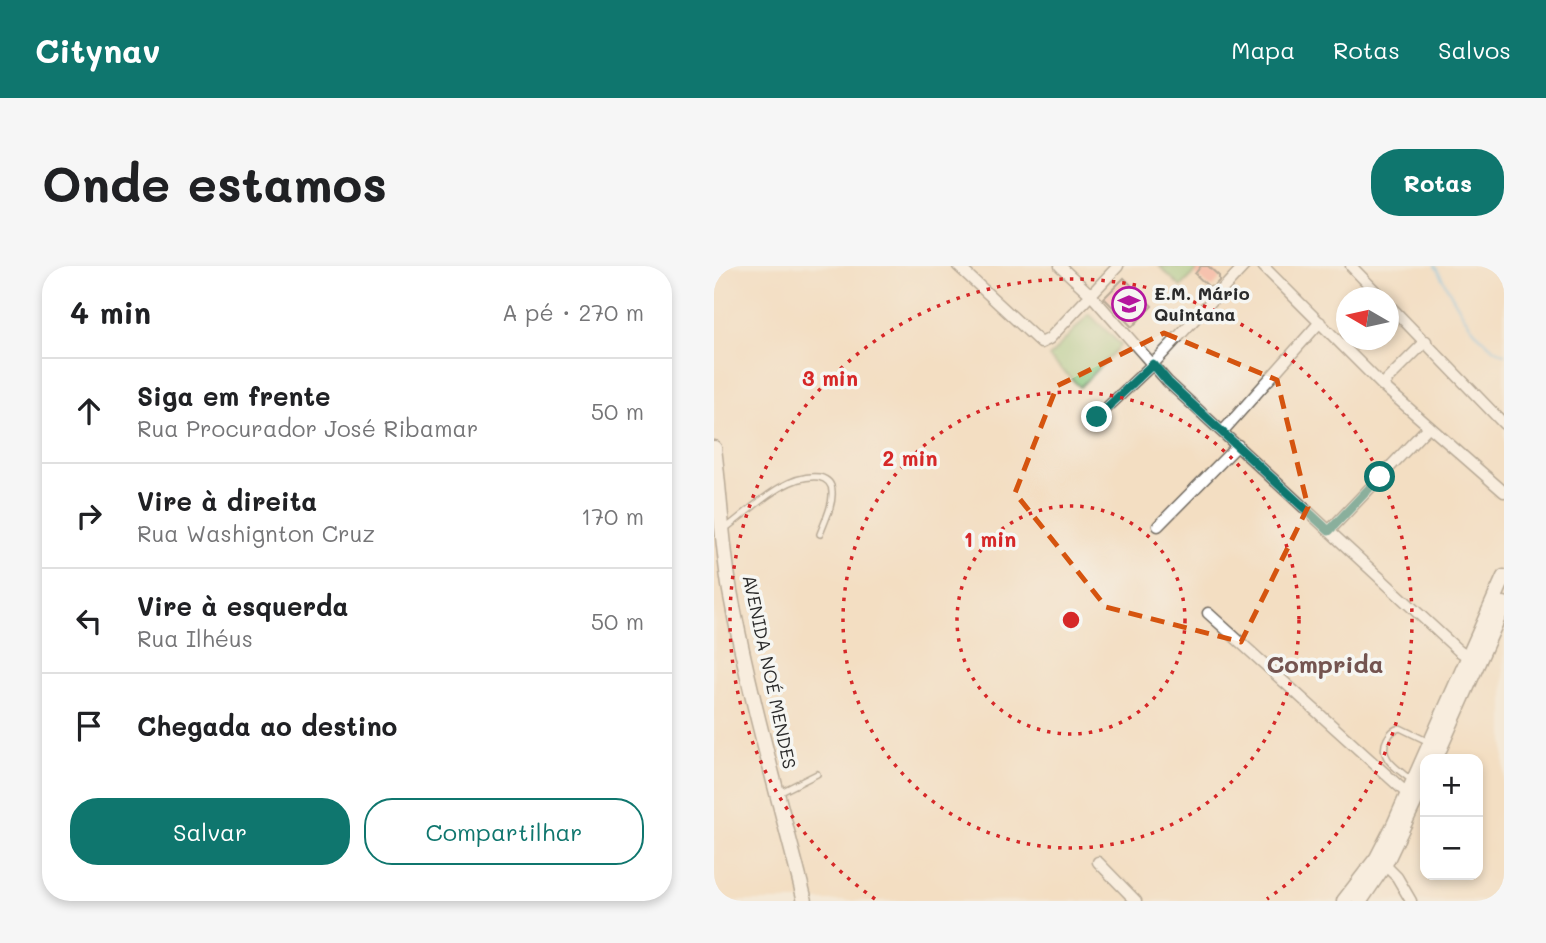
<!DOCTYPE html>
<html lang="pt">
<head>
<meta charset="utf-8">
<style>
  body { margin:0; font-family:Mali,sans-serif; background:#f6f6f6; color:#202124 }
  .controls { position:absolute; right:21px; bottom:21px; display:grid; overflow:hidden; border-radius:14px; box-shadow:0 4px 10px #0003 }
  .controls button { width:63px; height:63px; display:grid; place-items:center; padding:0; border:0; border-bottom:2px solid #e0e0e0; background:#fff; color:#202124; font:35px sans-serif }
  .compass { position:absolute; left:622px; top:21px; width:63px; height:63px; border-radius:50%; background:#fff; box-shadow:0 4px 10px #0003; rotate:279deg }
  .stop { position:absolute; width:21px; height:21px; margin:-16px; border:5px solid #0f766e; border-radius:50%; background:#fff }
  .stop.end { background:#0f766e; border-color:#fff; box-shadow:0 2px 7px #0008 }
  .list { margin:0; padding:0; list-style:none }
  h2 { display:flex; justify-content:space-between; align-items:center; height:91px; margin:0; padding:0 28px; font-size:30px }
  h2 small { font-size:23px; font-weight:400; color:#757577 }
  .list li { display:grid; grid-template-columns:46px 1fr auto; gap:21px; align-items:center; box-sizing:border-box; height:105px; padding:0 28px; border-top:2px solid #e0e0e0 }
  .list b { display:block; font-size:26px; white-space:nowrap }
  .list p { margin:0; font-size:23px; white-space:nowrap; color:#757577 }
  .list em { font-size:23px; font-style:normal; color:#757577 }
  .actions { display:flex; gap:14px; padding:21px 28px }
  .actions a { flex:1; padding:16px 0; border:2px solid #0f766e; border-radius:28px; text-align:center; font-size:24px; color:#0f766e }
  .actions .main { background:#0f766e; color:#fff }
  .icon { flex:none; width:38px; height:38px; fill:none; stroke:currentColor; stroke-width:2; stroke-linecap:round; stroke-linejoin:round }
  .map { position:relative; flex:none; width:790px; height:635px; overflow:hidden; border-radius:28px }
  header { display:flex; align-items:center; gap:42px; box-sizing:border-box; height:98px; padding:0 35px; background:#0f766e; color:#fff }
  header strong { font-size:33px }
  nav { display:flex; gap:38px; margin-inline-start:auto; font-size:24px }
  .intro { display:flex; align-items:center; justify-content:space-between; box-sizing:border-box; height:168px; padding:0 42px }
  h1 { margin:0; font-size:49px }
  .button { padding:18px 32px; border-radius:28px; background:#0f766e; color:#fff; font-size:24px; font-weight:700 }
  main { display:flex; gap:42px; padding:0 42px }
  aside { flex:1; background:#fff; border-radius:28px; box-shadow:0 4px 10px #0003 }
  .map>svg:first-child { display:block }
  .green { fill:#8ac77d; stroke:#5a7954; stroke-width:2 }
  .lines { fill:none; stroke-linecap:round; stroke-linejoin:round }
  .stream { stroke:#6ebce8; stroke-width:2.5 }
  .building { fill:#fba194 }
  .service-casing { stroke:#716a60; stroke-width:8 }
  .minor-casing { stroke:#716a60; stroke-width:13 }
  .tertiary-casing { stroke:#716a60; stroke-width:17 }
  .service { stroke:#fff; stroke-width:5 }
  .minor { stroke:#fff; stroke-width:10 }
  .tertiary { stroke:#fff; stroke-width:14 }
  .route { stroke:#0f766e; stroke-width:9 }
  .marked { fill:none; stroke:#d5540f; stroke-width:5; stroke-dasharray:14 9; stroke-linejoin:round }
  .ring { fill:none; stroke:#d62828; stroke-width:3.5; stroke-dasharray:3.5 7 }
  .labels { text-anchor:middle; stroke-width:7; stroke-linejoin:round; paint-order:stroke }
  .poi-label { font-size:18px; font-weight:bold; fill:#2b2b2b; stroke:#f6f6f2; text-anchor:start }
  .street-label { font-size:18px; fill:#2b2b2b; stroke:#f6f6f2 }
  .district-label { font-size:24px; font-weight:bold; fill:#745450; stroke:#f6f6f2 }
  .centre { fill:#d62828; stroke:#f6f6f2; stroke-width:3.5 }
  .ring-label { font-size:21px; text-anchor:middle; font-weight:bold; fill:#d62828; stroke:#f6f6f2; stroke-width:7; stroke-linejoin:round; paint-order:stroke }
</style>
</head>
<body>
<header>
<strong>Citynav</strong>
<nav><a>Mapa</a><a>Rotas</a><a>Salvos</a></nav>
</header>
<div class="intro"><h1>Onde estamos</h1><a class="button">Rotas</a></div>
<main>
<aside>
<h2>4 min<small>A pé · 270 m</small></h2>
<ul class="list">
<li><svg class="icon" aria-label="ahead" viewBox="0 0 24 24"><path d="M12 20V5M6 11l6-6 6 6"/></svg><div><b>Siga em frente</b><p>Rua Procurador José Ribamar</p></div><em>50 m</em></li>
<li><svg class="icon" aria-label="right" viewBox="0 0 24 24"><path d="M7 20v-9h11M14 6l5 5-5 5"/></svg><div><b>Vire à direita</b><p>Rua Washignton Cruz</p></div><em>170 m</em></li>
<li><svg class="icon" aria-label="left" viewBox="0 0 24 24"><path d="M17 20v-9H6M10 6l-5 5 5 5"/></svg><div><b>Vire à esquerda</b><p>Rua Ilhéus</p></div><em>50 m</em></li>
<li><svg class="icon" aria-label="arrive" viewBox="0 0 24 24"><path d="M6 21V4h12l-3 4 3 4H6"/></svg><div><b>Chegada ao destino</b></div></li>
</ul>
<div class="actions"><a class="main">Salvar</a><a>Compartilhar</a></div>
</aside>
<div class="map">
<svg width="790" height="635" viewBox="0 0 790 635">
  <rect width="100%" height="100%" fill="#f6f6f2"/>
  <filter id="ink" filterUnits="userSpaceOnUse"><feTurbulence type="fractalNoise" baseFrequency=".0143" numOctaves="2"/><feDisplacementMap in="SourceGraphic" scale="14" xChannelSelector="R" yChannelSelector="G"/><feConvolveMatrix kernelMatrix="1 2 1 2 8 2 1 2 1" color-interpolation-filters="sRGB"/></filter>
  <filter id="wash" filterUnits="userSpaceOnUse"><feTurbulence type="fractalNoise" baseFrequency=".00686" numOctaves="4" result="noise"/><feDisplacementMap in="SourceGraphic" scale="28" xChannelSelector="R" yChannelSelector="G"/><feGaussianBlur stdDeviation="1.57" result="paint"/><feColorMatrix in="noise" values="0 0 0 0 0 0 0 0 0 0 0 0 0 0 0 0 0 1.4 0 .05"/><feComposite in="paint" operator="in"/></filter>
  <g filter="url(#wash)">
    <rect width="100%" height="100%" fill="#f3dec2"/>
    <path class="green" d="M445 0H487L467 21Z
      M375 48 407 79 366 121 335 91Z"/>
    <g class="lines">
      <path class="stream" d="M721 0C741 32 755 71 790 88"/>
    </g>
    <g id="blocks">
      <path class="building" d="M487 0H494L505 10V15L499 21 494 20 481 8Z
        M410 12 438 40 418 61 390 32Z"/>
    </g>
  </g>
  <g filter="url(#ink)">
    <use href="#blocks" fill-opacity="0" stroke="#716a60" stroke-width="2"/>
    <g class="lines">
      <g class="service-casing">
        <path id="service" d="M12 262C38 243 72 207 105 211 113 213 118 217 118 226 119 239 111 255 106 268
          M697 514C684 503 663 492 673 473 677 467 678 464 686 462L717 477
          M65 527 103 508"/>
      </g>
      <g class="minor-casing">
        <path id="minor" d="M244 0 327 77 335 73 404 0
          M346 0 377 29 454 116 745 385 759 394
          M549 0 668 119 790 226
          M637 0 668 32
          M789 0 790 1
          M674 38 790 158
          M668 119 712 75
          M383 151 439 98 530 0
          M509 165 606 56
          M444 260 524 179
          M615 265 715 160
          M494 347 697 531
          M665 593 683 611 697 635
          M384 596 422 635"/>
      </g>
      <g class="tertiary-casing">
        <path id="tertiary" d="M0 182C6 229 8 278 16 325 35 429 65 532 91 635
          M721 493 790 338
          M630 635 663 592 680 559 790 311
          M646 635 671 598 711 514"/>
      </g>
      <use href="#service" class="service"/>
      <use href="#minor" class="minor"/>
      <use href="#tertiary" class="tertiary"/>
    </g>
  </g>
  <g class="lines" filter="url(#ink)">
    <path class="route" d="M383 151 439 98 454 116 615 265 666 211"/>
  </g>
  <path d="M0 0H790V635H0ZM450 67 563 114 594 241 527 376 392 341 301 227 343 120Z" fill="#f3dec2" fill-opacity=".55" fill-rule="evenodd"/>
  <path class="marked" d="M450 67 563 114 594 241 527 376 392 341 301 227 343 120Z"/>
  <g class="ring">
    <circle cx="357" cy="354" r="114"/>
    <circle cx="357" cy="354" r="228"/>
    <path d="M161 633A341 341 0 1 1 553 633"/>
  </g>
  <defs>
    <g id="school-ring" transform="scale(1.75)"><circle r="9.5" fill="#f6f6f2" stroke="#b5179e" stroke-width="1.5"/><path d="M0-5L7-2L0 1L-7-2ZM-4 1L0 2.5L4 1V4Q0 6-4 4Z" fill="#b5179e"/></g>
  </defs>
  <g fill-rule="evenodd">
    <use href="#school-ring" x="415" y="38"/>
  </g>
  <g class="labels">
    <g class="poi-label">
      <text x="440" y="34">E.M. Mário<tspan x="440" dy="21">Quintana</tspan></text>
    </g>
    <g class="street-label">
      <text transform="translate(55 406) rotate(78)" y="6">AVENIDA NOÉ MENDES</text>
    </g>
    <g class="district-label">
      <text x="611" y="407">Comprida</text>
    </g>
  </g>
  <circle cx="357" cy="354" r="10" class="centre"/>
  <g class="ring-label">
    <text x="116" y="120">3 min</text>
    <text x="196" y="200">2 min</text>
    <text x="276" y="281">1 min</text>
  </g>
</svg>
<div class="controls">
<button>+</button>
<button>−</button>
</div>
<svg class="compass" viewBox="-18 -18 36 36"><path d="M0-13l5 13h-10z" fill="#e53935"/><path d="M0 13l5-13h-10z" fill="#757577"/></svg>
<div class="stop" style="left:666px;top:211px"></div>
<div class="stop end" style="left:383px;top:151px"></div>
</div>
</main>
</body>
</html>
